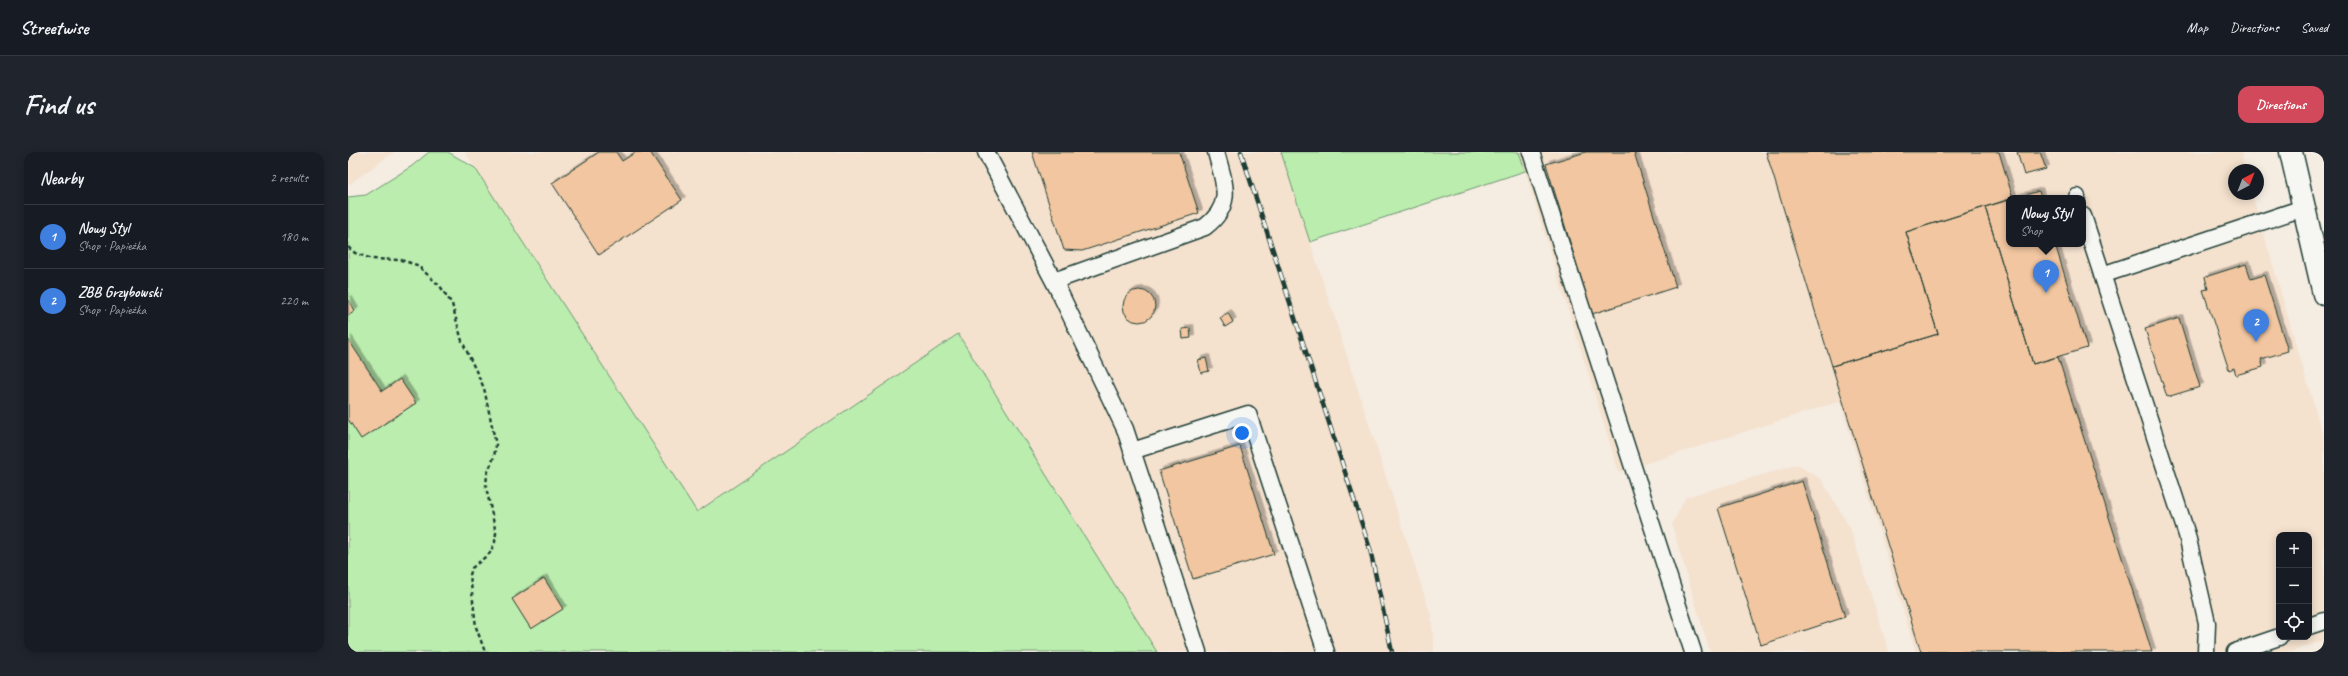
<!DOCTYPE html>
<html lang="en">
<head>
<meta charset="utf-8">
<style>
  body { margin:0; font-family:Caveat,sans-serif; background:#20242c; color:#f1f3f6 }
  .controls { position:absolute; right:12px; bottom:12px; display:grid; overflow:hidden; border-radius:8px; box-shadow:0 2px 10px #0003 }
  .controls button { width:36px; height:36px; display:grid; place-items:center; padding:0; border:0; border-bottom:1px solid #363941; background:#171b24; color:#f1f3f6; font:20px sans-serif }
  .compass { position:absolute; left:1880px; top:12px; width:36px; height:36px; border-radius:50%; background:#171b24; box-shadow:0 2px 10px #0003; rotate:42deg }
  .you { position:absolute; left:894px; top:281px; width:14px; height:14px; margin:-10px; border:3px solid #fff; border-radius:50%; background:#1a73e8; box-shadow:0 0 0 6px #1a73e833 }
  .badge { display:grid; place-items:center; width:26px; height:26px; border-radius:50%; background:#d1495b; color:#fff; font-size:13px; font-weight:700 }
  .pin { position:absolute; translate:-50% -33px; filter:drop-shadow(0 1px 2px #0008) }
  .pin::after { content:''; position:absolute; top:21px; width:14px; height:12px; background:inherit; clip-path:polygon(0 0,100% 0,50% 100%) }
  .popup { position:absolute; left:1658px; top:43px; width:80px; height:52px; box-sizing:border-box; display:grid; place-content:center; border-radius:8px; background:#171b24; filter:drop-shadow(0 1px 3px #0005); font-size:13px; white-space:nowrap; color:#9ea1a6 }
  .popup b { font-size:15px; color:#f1f3f6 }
  .popup::after { content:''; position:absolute; left:50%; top:100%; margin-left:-8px; border:8px solid transparent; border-top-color:#171b24 }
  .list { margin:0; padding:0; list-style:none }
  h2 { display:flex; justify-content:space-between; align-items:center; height:52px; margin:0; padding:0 16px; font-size:17px }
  h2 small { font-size:13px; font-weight:400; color:#9ea1a6 }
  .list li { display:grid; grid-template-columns:26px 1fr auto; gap:12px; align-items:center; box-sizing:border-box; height:64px; padding:0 16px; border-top:1px solid #363941 }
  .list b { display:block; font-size:15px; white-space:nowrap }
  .list p { margin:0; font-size:13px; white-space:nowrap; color:#9ea1a6 }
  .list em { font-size:13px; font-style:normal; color:#9ea1a6 }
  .icon { flex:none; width:22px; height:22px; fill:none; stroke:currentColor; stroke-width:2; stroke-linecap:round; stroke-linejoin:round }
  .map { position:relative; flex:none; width:1976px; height:500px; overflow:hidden; border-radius:12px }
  header { display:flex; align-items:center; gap:24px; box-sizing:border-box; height:56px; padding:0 20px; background:#171b24; border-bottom:1px solid #363941 }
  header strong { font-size:19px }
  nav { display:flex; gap:22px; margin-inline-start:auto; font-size:14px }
  .intro { display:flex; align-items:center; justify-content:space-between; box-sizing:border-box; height:96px; padding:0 24px }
  h1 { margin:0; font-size:28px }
  .button { padding:10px 18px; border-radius:12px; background:#d1495b; color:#fff; font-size:14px; font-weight:700 }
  main { display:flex; gap:24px; padding:0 24px }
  aside { flex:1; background:#171b24; border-radius:12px; box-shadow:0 2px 10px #0003 }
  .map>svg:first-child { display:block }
  .built { fill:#f4e1ce; fill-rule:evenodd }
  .green { fill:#bbedae; stroke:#6d9571 }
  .building { fill:#f1c6a0; stroke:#1f3d34; filter:url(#shadow) }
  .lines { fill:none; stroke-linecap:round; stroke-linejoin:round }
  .lane-casing { stroke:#1f3d34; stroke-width:19 }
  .street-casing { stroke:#1f3d34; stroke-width:25 }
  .path { stroke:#1f3d34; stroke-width:2.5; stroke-dasharray:4 3; stroke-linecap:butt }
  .lane { stroke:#f6f6f2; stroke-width:16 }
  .street { stroke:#f6f6f2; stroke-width:22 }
  .rail-casing { stroke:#1f3d34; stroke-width:4.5 }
  .rail { stroke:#f6f6f2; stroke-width:3; stroke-dasharray:9; stroke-linecap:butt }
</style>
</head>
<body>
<header>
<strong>Streetwise</strong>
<nav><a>Map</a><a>Directions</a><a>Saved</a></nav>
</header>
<div class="intro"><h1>Find us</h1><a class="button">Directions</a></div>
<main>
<aside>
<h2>Nearby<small>2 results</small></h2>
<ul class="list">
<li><span class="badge" style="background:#3f7fe0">1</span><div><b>Nowy Styl</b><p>Shop · Papieżka</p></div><em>180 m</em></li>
<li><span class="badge" style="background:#3f7fe0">2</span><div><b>ZBB Grzybowski</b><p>Shop · Papieżka</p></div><em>220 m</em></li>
</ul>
</aside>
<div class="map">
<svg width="1976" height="500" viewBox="0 0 1976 500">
  <defs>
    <filter id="shadow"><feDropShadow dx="3.5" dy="-3.5" stdDeviation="0" flood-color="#0004"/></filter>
  </defs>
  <rect width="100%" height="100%" fill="#f5ece2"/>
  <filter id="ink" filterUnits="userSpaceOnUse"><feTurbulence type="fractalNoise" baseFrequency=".025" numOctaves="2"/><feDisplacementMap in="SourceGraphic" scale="8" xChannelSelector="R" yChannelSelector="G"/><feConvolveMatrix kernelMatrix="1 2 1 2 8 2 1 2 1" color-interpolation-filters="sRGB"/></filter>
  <g filter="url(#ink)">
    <path class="built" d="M0 0H46L0 33Z
      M117 0H933L1083 464 1086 500H809L610 182 349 360Z
      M1171 0H1893L1897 18H1886V42H1904L1976 288V488L1942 500H1568L1492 249 1271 320ZM1661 46H1735V92H1661ZM1931 383H1961V485H1931Z
      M1449 313 1473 327 1502 376 1541 500H1362L1324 373 1338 345Z"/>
    <path class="green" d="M81 0H100L127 16 349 360 610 182 809 500H0V45L18 43 64 14Z
      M933 0H1171L1177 19 962 90Z"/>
    <path class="building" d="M251 0H268L274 9 288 0H302L334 48 251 103 204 31Z
      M684 0H831L851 61 734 99 716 98Z
      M1238 0H1286L1328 135 1244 162 1198 12Z
      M1418 0H1651L1665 46 1558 80 1590 182 1484 214Z
      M1669 0H1692L1698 17 1676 23Z
      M1691 39 1693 46H1667Z
      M1661 48V92H1707L1739 196 1685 212 1637 55Z
      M1637 55 1685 212 1710 205 1804 500H1573L1484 214 1590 182 1558 80Z
      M1898 112 1903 127 1916 123 1940 199 1913 207 1915 215 1888 223 1886 216 1881 218 1855 138 1860 137 1857 125Z
      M775 154a16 16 0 1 1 32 0a16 16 0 1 1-32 0Z
      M0 147 7 159 0 164Z
      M880 161 885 170 877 175 872 166Z
      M1831 166 1852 235 1819 245 1797 177Z
      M842 176 843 186 835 187 834 177Z
      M0 187 34 239 52 227 68 251 13 287 0 267Z
      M858 206 861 219 853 221 850 208Z
      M892 294 926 402 845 427 811 319Z
      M1454 329 1497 465 1413 493 1370 356Z
      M196 426 215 457 183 477 164 447Z"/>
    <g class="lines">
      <g class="lane-casing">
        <path id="lane" d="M638 0 710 137 777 277 850 500
          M1183 0 1345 500
          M1729 45V46
          M1735 64 1839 383 1859 471 1858 500
          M1754 123 1955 56
          M706 129 857 75C887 52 876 31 868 0
          M784 299 900 262 978 500
          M1961 474 1976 469
          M1887 500 1931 485"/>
      </g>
      <g class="street-casing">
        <path id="street" d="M1943 0 1976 142"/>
      </g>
      <path class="path" d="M0 95 7 101 24 107 53 108 69 113 92 134 104 152 114 189 136 236 148 293 146 305 139 322 138 335 148 381 147 390 142 401 124 416 122 423 128 475 137 500"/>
      <use href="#lane" class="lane"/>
      <use href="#street" class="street"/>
      <g class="rail-casing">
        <path id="rail" d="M893 0 1022 397 1044 500"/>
      </g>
      <use href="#rail" class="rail"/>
    </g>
  </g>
</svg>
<div class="controls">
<button>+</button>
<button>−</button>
<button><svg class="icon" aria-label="locate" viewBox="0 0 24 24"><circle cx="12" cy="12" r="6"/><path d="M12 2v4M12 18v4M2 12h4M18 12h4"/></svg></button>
</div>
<svg class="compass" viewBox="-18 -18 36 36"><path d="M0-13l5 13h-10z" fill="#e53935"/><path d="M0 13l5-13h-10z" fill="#9ea1a6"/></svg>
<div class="you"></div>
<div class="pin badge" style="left:1698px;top:141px;background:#3f7fe0">1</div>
<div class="popup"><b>Nowy Styl</b>Shop</div>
<div class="pin badge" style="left:1908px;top:190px;background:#3f7fe0">2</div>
</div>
</main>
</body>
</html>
